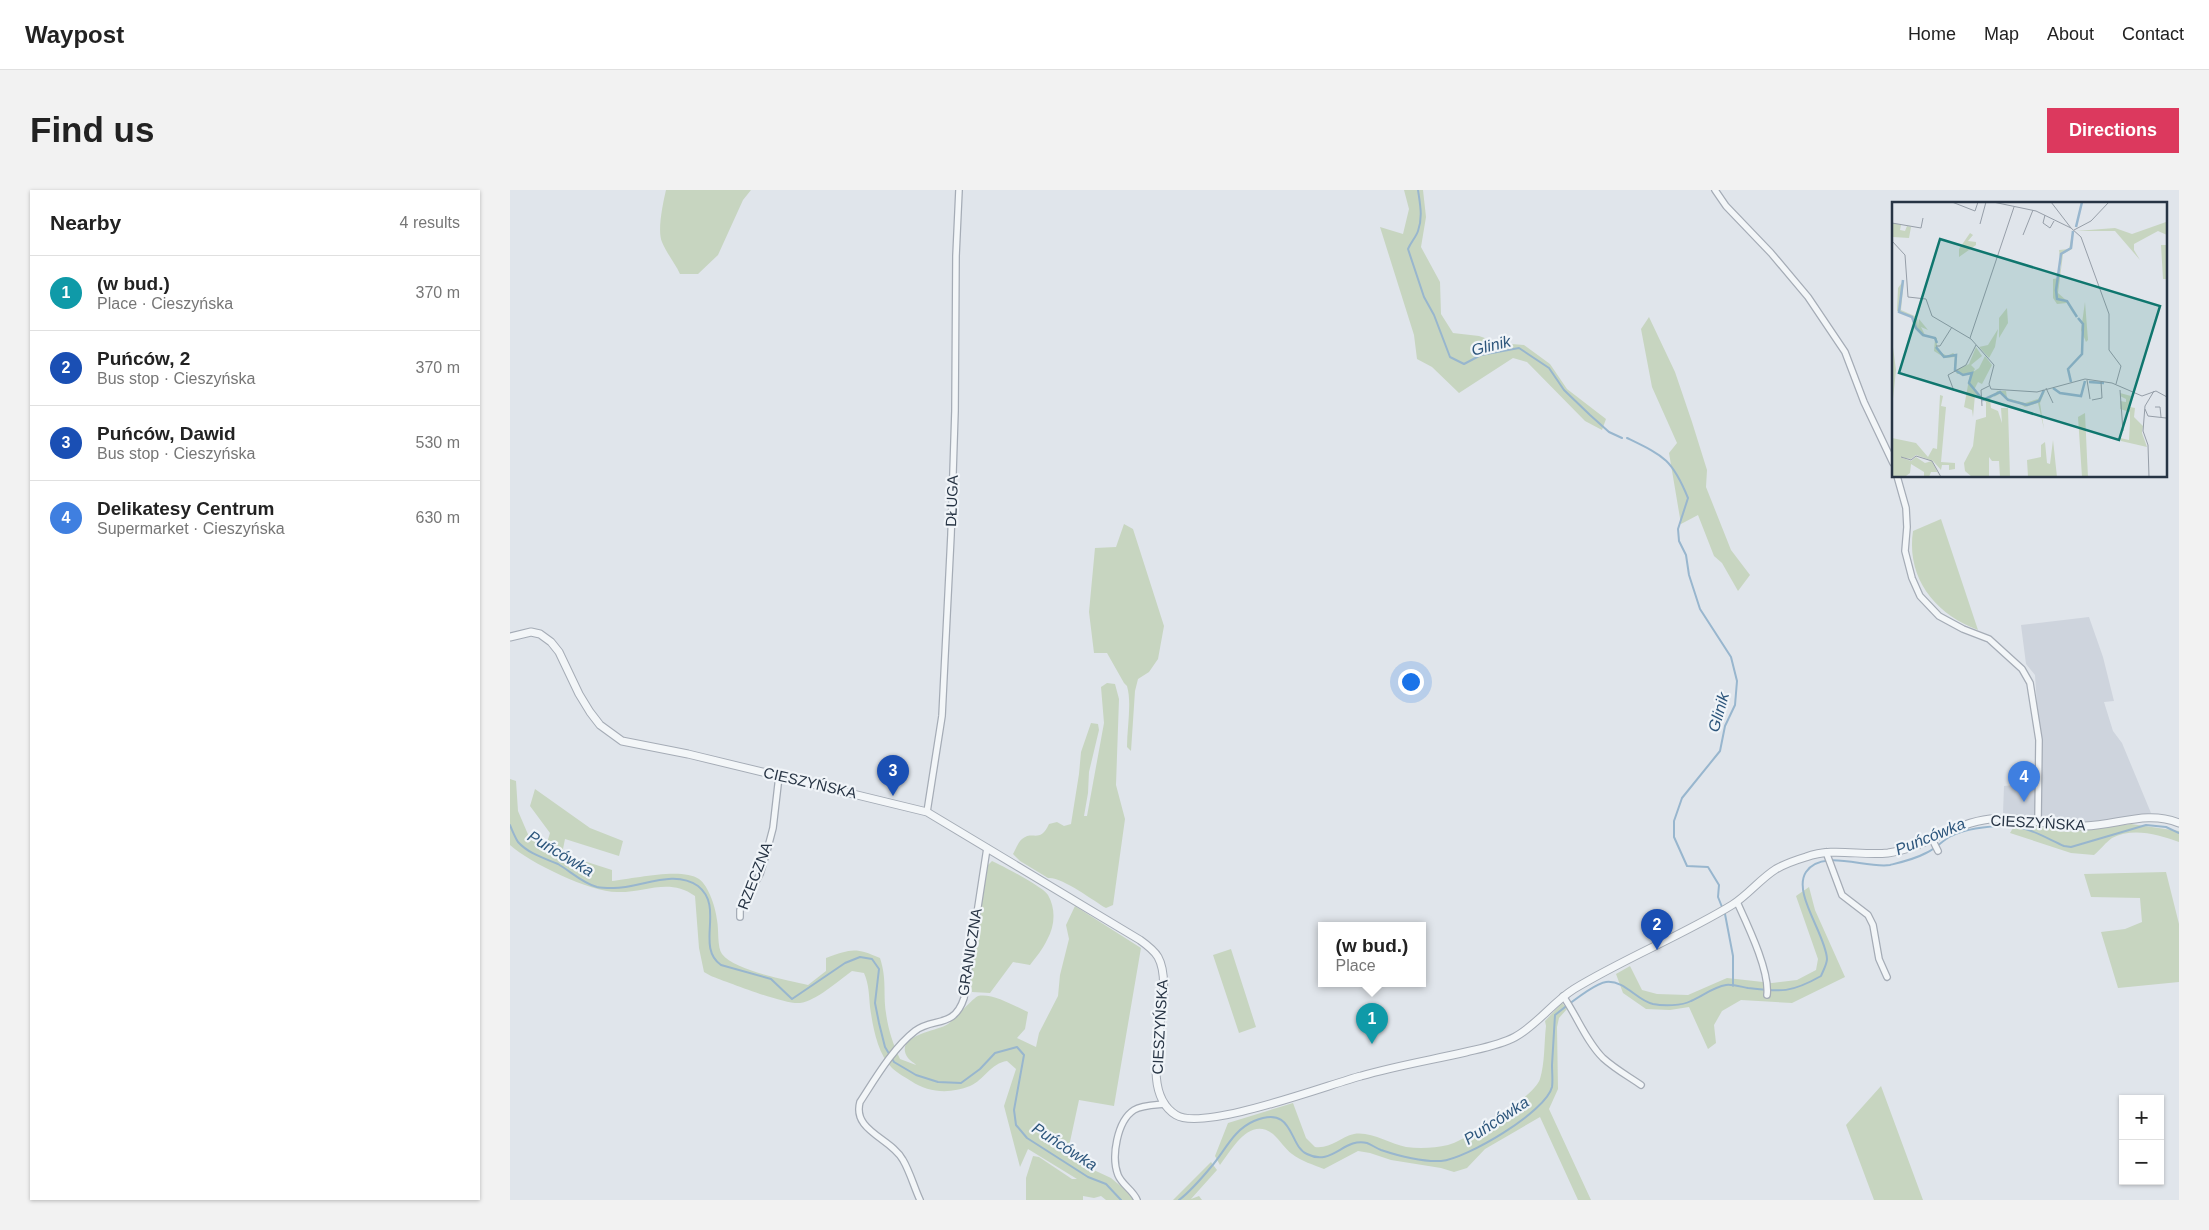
<!DOCTYPE html>
<html lang="en">
<head>
<meta charset="utf-8">
<style>
  body { margin:0; font-family:Arial,sans-serif; background:#f2f2f2; color:#222 }
  .controls { position:absolute; right:15px; bottom:15px; display:grid; overflow:hidden; border-radius:0px; box-shadow:0 1px 4px #0004 }
  .controls button { width:45px; height:45px; display:grid; place-items:center; padding:0; border:0; border-bottom:1px solid #e0e0e0; background:#fff; color:#222; font:25px sans-serif }
  .you { position:absolute; left:900px; top:491px; width:18px; height:18px; margin:-12px; border:4px solid #fff; border-radius:50%; background:#1a73e8; box-shadow:0 0 0 8px #1a73e833 }
  .badge { display:grid; place-items:center; width:32px; height:32px; border-radius:50%; background:#dc395e; color:#fff; font-size:16px; font-weight:700 }
  .pin { position:absolute; translate:-50% -41px; filter:drop-shadow(0 1px 2px #0008) }
  .pin::after { content:''; position:absolute; top:26px; width:18px; height:15px; background:inherit; clip-path:polygon(0 0,100% 0,50% 100%) }
  .popup { position:absolute; left:808px; top:732px; width:108px; height:65px; box-sizing:border-box; display:grid; place-content:center; border-radius:0px; background:#fff; filter:drop-shadow(0 1px 4px #0005); font-size:16px; white-space:nowrap; color:#767676 }
  .popup b { font-size:19px; color:#222 }
  .popup::after { content:''; position:absolute; left:50%; top:100%; margin-left:-10px; border:10px solid transparent; border-top-color:#fff }
  .list { margin:0; padding:0; list-style:none }
  h2 { display:flex; justify-content:space-between; align-items:center; height:65px; margin:0; padding:0 20px; font-size:21px }
  h2 small { font-size:16px; font-weight:400; color:#767676 }
  .list li { display:grid; grid-template-columns:32px 1fr auto; gap:15px; align-items:center; box-sizing:border-box; height:75px; padding:0 20px; border-top:1px solid #e0e0e0 }
  .list b { display:block; font-size:19px; white-space:nowrap }
  .list p { margin:0; font-size:16px; white-space:nowrap; color:#767676 }
  .list em { font-size:16px; font-style:normal; color:#767676 }
  .map { position:relative; flex:none; width:1669px; height:1010px; overflow:hidden; border-radius:0px }
  header { display:flex; align-items:center; gap:30px; box-sizing:border-box; height:70px; padding:0 25px; background:#fff; border-bottom:1px solid #e0e0e0 }
  header strong { font-size:24px }
  nav { display:flex; gap:28px; margin-inline-start:auto; font-size:18px }
  .intro { display:flex; align-items:center; justify-content:space-between; box-sizing:border-box; height:120px; padding:0 30px }
  h1 { margin:0; font-size:35px }
  .button { padding:12px 22px; border-radius:0px; background:#dc395e; color:#fff; font-size:18px; font-weight:700 }
  main { display:flex; gap:30px; padding:0 30px }
  aside { flex:1; background:#fff; border-radius:0px; box-shadow:0 1px 4px #0004 }
  .map>svg:first-child { display:block }
  .built { fill:#ced4dd }
  .green { fill:#c7d5c0 }
  .lines { fill:none; stroke-linecap:round; stroke-linejoin:round }
  .stream { stroke:#98b6ce; stroke-width:2 }
  .minor-casing { stroke:#a5acb6; stroke-width:8 }
  .tertiary-casing { stroke:#a5acb6; stroke-width:9 }
  .minor { stroke:#f3f6f8; stroke-width:5.5 }
  .tertiary { stroke:#f3f6f8; stroke-width:7 }
  .labels { text-anchor:middle; stroke-width:4.5; stroke-linejoin:round; paint-order:stroke }
  .street-label { font-size:15px; fill:#273444; stroke:#f0f4f8 }
  .water-label { font-size:16px; font-style:italic; fill:#2d567c; stroke:#f0f4f8 }
  .inset-river { fill:none; stroke:#98b6ce; stroke-width:2.5 }
  .inset-road { fill:none; stroke:#969ea8; stroke-width:1 }
  .view { fill:#0f766e; fill-opacity:0.15; stroke:#0f766e; stroke-width:2.5 }
  .inset-edge { fill:none; stroke:#273444; stroke-width:2.5 }
</style>
</head>
<body>
<header>
<strong>Waypost</strong>
<nav><a>Home</a><a>Map</a><a>About</a><a>Contact</a></nav>
</header>
<div class="intro"><h1>Find us</h1><a class="button">Directions</a></div>
<main>
<aside>
<h2>Nearby<small>4 results</small></h2>
<ul class="list">
<li><span class="badge" style="background:#0f9aa8">1</span><div><b>(w bud.)</b><p>Place · Cieszyńska</p></div><em>370 m</em></li>
<li><span class="badge" style="background:#1a4fb4">2</span><div><b>Puńców, 2</b><p>Bus stop · Cieszyńska</p></div><em>370 m</em></li>
<li><span class="badge" style="background:#1a4fb4">3</span><div><b>Puńców, Dawid</b><p>Bus stop · Cieszyńska</p></div><em>530 m</em></li>
<li><span class="badge" style="background:#3f7fe0">4</span><div><b>Delikatesy Centrum</b><p>Supermarket · Cieszyńska</p></div><em>630 m</em></li>
</ul>
</aside>
<div class="map">
<svg width="1669" height="1010" viewBox="0 0 1669 1010">
  <rect width="100%" height="100%" fill="#e0e5eb"/>
  <path class="built" d="M1579 427 1593 467 1604 511 1594 512 1603 541 1612 553 1641 623 1587 632 1567 633 1493 623 1494 596 1532 592 1525 485 1516 474 1511 435Z"/>
  <path class="green" d="M156 0H241L233 10 208 65 188 84H170C165 73 157 64 152 52 147 41 153 13 156 0Z
    M894 0H913L916 27 911 57 930 92 931 124 943 143 969 146 989 153 1014 155 1040 174 1057 199 1096 229 1092 240 1075 231 1017 172 1003 168 949 203 922 177 907 169 904 145 870 37 893 44 899 19Z
    M1139 127 1165 182 1182 232 1197 280 1196 297 1221 360 1240 385 1228 401 1212 373 1204 366 1188 325 1171 334 1159 263 1167 253 1142 197 1131 139Z
    M1431 329 1468 440C1425 424 1396 388 1403 341Z
    M614 334 623 339 654 436 648 469 639 482 628 489 625 501 621 561 617 557C617 537 622 513 617 496L614 493 597 463H584L579 422 585 358 606 357Z
    M597 493 605 494 609 509 606 595 615 629 603 715 596 718C584 711 551 686 538 688L510 671 503 664C506 659 508 652 512 649 523 640 530 654 539 634L547 632 554 636 561 634 569 584 571 562 581 533 588 534 589 540 579 582 578 603 574 626H577L594 533 591 497Z
    M0 589 6 591 8 621 20 649 36 656 40 643 20 616 25 599 80 638 113 651 109 666 55 649 52 664 102 680V691C122 689 172 677 189 689 199 696 206 719 207 730 209 740 207 757 212 764 225 781 278 790 298 795L316 781V768C341 759 345 757 370 768 377 790 373 802 376 823 378 839 383 854 390 869L406 875C405 873 400 871 398 868 382 845 429 841 438 834 446 828 463 808 468 806 483 803 504 816 518 822L515 839 507 848 526 857 529 843 548 806 550 785 559 749 556 735 565 716 631 758 604 916 569 910 558 961 560 969 601 988 619 1003 631 1010H596L591 1006 584 1008 573 1006V1010H516V988L523 966 529 967 562 989H567L518 959 510 977 494 916 506 879 497 871C481 873 474 890 460 896 440 904 419 903 401 891 395 887 387 883 382 878 367 863 363 837 360 817 359 806 359 794 354 783L342 781C328 791 306 811 290 813 275 815 217 792 201 786L194 782 189 758 185 706C159 687 135 703 107 702 80 702 20 673 0 655Z
    M1506 633 1525 635 1556 642 1621 634 1669 641V652C1649 645 1623 637 1602 648 1596 652 1590 660 1584 665L1561 663 1500 643Z
    M482 671C493 676 533 697 538 705 546 719 545 736 537 750 533 759 526 767 520 775L503 772 480 803 462 802 460 782 477 676Z
    M1656 682 1669 734V792L1608 798 1591 742 1615 739 1632 732 1630 708 1581 707 1574 684Z
    M1299 697 1305 720 1335 787 1282 813 1231 810 1212 821 1204 835 1206 853 1198 859 1179 817 1160 820 1136 819 1113 803 1106 784 1120 776 1132 800 1147 804 1178 805 1217 788 1262 793 1287 790 1306 780 1308 769 1286 706Z
    M721 759 746 837 729 843 703 765Z
    M1052 813 1057 819 1049 828 1047 837 1048 899 1039 919 1081 1010H1068L1030 927 975 959 957 978 944 982 931 978 881 970 860 963 848 961 814 979C804 975 791 971 782 964 775 959 770 950 763 944 740 926 722 959 710 975L705 966 718 933 783 913 796 948 805 957C821 959 830 947 844 944 861 941 880 954 896 957 910 959 925 958 938 955 957 950 1024 907 1030 889 1035 873 1034 853 1036 836L1035 831Z
    M1371 896 1413 1010H1364L1336 935Z
    M701 972 707 980 681 1009 689 1006 692 1010H663Z"/>
  <g class="lines">
    <path class="stream" d="M908 0C910 14 913 27 908 41 906 47 901 52 898 59L914 107 924 125 940 167 954 174 971 165 1009 158 1039 178 1054 200 1080 225 1099 242 1112 248
      M1117 248C1154 266 1162 269 1178 308L1168 339 1169 351 1176 365 1179 385 1190 419 1221 467 1227 491 1225 515 1215 536 1210 561 1172 608 1164 631V647L1177 676 1198 677 1209 695 1208 707 1212 717
      M0 635C2 640 5 647 8 652 19 664 34 668 48 674 60 681 74 694 87 697 92 698 98 698 102 698 129 699 163 678 188 696 215 717 185 757 211 775L261 789 282 809 335 773 350 767 362 769 369 779 365 813 369 833 375 857 384 872 406 885 428 892 451 893 470 879 485 863 507 857 514 865 504 920 506 935 517 948 578 987 596 994 611 1010
      M1215 724 1223 766V796
      M669 1010C681 1001 691 989 701 977 715 961 723 940 744 931 785 914 778 956 797 964 822 977 834 947 857 953 862 955 866 958 871 960 889 966 912 972 931 971 956 969 1036 922 1042 897 1043 891 1042 882 1042 875 1043 858 1044 842 1045 825 1055 817 1085 793 1096 792 1115 790 1126 810 1143 814 1153 816 1172 816 1181 811 1193 806 1203 797 1216 795 1222 794 1232 797 1238 798 1272 802 1281 803 1311 786 1313 781 1317 774 1317 769 1316 745 1282 703 1296 682 1312 658 1356 679 1380 675 1392 672 1405 669 1416 663 1425 659 1432 651 1441 646 1458 638 1478 636 1497 636 1517 636 1536 648 1554 656L1561 657 1636 635 1656 637 1669 643"/>
    <g class="minor-casing">
      <path id="minor" d="M1205 0 1216 16 1261 63 1298 107 1335 162 1354 212 1383 273
        M1387 286 1396 318 1397 337 1395 361 1402 388 1410 406 1429 426 1453 439 1479 449 1512 479 1520 493 1529 550 1528 631
        M417 622 432 526 441 345 445 221 446 66 449 0
        M1422 649 1428 661
        M1316 662 1332 705 1358 725 1363 735 1369 769 1377 787
        M1227 712C1237 734 1260 781 1257 805
        M230 727V720L250 684 257 661 263 638 269 586
        M1053 806C1067 826 1076 851 1093 868 1105 879 1118 886 1131 895
        M410 1010C404 997 400 982 393 970 381 948 342 941 350 912 365 889 383 858 405 841 423 827 444 839 454 808L477 658
        M627 1010C623 1000 612 995 608 985 601 967 607 931 624 920 632 915 645 915 655 914"/>
    </g>
    <g class="tertiary-casing">
      <path id="tertiary" d="M0 447 21 442 30 444 41 452 49 462 69 504 80 522 90 535 112 551 178 564 417 622 630 750C637 755 644 760 648 767 669 805 621 897 666 925 693 942 817 895 851 886 885 876 921 870 956 862 973 858 990 855 1005 847 1027 835 1043 812 1064 799 1115 768 1171 746 1222 715 1238 705 1250 689 1266 679 1275 674 1286 670 1296 667 1323 657 1350 666 1378 663 1414 658 1444 633 1480 629 1512 626 1543 637 1575 636 1608 635 1637 620 1669 633"/>
    </g>
    <use href="#minor" class="minor"/>
    <use href="#tertiary" class="tertiary"/>
  </g>
  <g class="labels">
    <g class="street-label">
      <text transform="translate(442 311) rotate(-88)" y="5">DŁUGA</text>
      <text transform="translate(300 593) rotate(13)" y="5">CIESZYŃSKA</text>
      <text transform="translate(1528 633) rotate(3)" y="5">CIESZYŃSKA</text>
      <text transform="translate(245 686) rotate(-69)" y="5">RZECZNA</text>
      <text transform="translate(460 762) rotate(-81)" y="5">GRANICZNA</text>
      <text transform="translate(650 837) rotate(-87)" y="5">CIESZYŃSKA</text>
    </g>
    <g class="water-label">
      <text transform="translate(981 155) rotate(-14)" y="6">Glinik</text>
      <text transform="translate(1208 522) rotate(-74)" y="6">Glinik</text>
      <text transform="translate(1420 646) rotate(-22)" y="6">Puńcówka</text>
      <text transform="translate(51 663) rotate(31)" y="6">Puńcówka</text>
      <text transform="translate(986 930) rotate(-33)" y="6">Puńcówka</text>
      <text transform="translate(555 956) rotate(33)" y="6">Puńcówka</text>
    </g>
  </g>
  <g transform="translate(1382 12)">
    <rect width="275" height="275" fill="#e0e5eb"/>
    <path d="M275 16V33L266 29 242 42V48L248 58 223 29H184L223 26 240 32 274 20ZM0 21 9 23 8 28 13 29 15 24 19 25 17 36 1 35ZM181 28 180 47 171 52 166 91 175 99 182 113 175 101 165 102 161 96V77L166 76 169 64 167 48 177 47ZM78 31 81 33 76 39 84 40V43L67 55V47ZM269 43H275L274 77H271ZM12 78 9 108 25 115 26 125 27 117 36 128 29 125 33 133 45 136V148L55 154 61 151 65 154 64 168 77 162 84 145 90 154 79 163 83 167 81 170 87 166 93 154 100 163 90 182 86 180 82 188 92 198 101 194 98 197 99 206 106 209 110 221 109 206H116L118 275H108L107 259H100L97 255V275H80L73 269 72 261 81 244 84 218 94 215V200L83 193 81 215 80 208 72 205 78 172H65L62 166 63 155 53 156 42 149 43 137 31 133 22 125 19 115 5 109 6 86ZM193 100 196 138 194 140 189 128ZM115 106 116 121 107 136V116ZM106 127 103 145 97 156 87 145 96 143ZM1 145 4 168 0 206V148ZM105 189H114L115 196 133 201 146 197 153 189 148 201 152 227 146 201 133 205 121 198 116 199 109 191 102 195ZM228 191 239 194 238 205 243 206 242 215 251 224 250 231 255 245 229 239 228 236 237 238 238 220V210L228 207V199L234 200V197L228 194ZM48 193 51 194 49 204 54 205 49 260 63 261V267L57 268V263H50L49 268 41 259 24 253 19 257 8 255 19 259 24 255 33 261 40 259 48 275 45 270H39L37 275H32V270L19 262 18 271 14 274 18 275H0V236L24 241 36 255 41 246 45 247ZM193 211 195 255 196 275H190L186 215ZM161 238 165 275H136L135 258 149 255V243L153 240 155 261 158 262Z" fill="#c7d5c0"/>
    <path class="inset-river" d="M184 25 190 0M181 29 179 46 169 52 164 88 165 97 175 99 185 115M11 78 7 110 20 115 24 126 31 133 43 136 45 141M44 145 52 155 64 153 63 168 71 173 80 171 77 181 91 198 108 190 116 198 135 203 147 199 152 188M179 180 176 167 190 152 191 122 186 116M197 180 212 181M161 186 168 191 189 194 193 179"/>
    <path class="inset-road" d="M60 0 83 9 86 0M101 0 144 9 179 26 189 35 217 112V148L229 164 224 182M159 0 179 26M153 13 151 21 158 26 162 19M0 21 29 26 31 16M88 22 94 0M182 28 199 19 217 0M131 33 141 8M0 39 13 53 16 95 34 97 40 114 79 137 102 163 97 182 99 187 145 190 193 177 220 181 250 194 264 189 275 195M78 136 122 5M44 144H48L60 125M195 178 198 197M154 186 161 201M228 188 231 229M62 189 56 173 74 163 84 143M200 198 210 196 209 180M90 204 89 188 97 184M263 205H268L269 215M253 207 256 214 274 216M9 255 19 258 24 254 40 259 49 275M257 275 256 243 251 229 253 204 262 189"/>
    <path class="view" d="M48 37 268 104 227 238 7 171Z"/>
    <rect width="275" height="275" class="inset-edge"/>
  </g>
</svg>
<div class="controls">
<button>+</button>
<button>−</button>
</div>
<div class="you"></div>
<div class="pin badge" style="left:862px;top:854px;background:#0f9aa8">1</div>
<div class="popup"><b>(w bud.)</b>Place</div>
<div class="pin badge" style="left:1147px;top:760px;background:#1a4fb4">2</div>
<div class="pin badge" style="left:383px;top:606px;background:#1a4fb4">3</div>
<div class="pin badge" style="left:1514px;top:612px;background:#3f7fe0">4</div>
</div>
</main>
</body>
</html>
